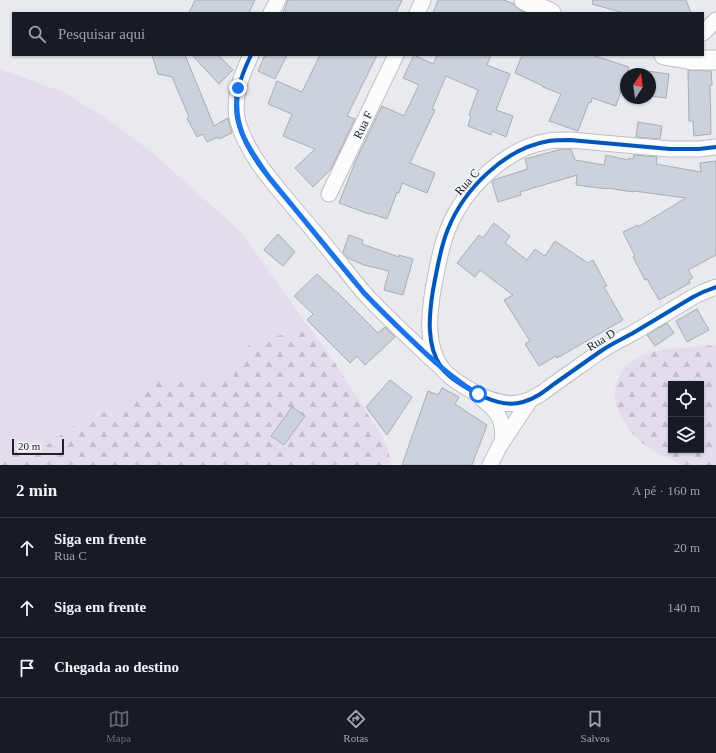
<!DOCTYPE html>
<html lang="pt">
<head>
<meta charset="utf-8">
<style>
  body { margin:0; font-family:Georgia,serif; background:#20242c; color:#f1f3f6 }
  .controls { position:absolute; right:12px; bottom:12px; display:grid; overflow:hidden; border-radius:0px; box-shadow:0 1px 3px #0004 }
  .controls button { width:36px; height:36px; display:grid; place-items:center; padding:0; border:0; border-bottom:1px solid #363941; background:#171b24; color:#f1f3f6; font:20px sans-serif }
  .compass { position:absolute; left:620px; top:68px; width:36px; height:36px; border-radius:50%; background:#171b24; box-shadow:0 1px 3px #0004; rotate:13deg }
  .scale { position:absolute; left:12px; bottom:10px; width:52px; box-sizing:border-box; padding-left:4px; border:2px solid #202124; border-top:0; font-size:11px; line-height:14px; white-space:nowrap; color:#202124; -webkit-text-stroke:3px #f4f6fe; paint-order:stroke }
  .stop { position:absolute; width:12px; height:12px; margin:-9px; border:3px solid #1a73e8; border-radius:50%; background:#fff }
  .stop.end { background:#1a73e8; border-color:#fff; box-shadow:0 1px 4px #0008 }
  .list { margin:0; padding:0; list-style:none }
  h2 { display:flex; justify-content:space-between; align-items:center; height:52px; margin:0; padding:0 16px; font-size:17px }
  h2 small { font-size:13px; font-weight:400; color:#9ea1a6 }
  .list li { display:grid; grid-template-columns:26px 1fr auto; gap:12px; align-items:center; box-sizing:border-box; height:60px; padding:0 16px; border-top:1px solid #363941 }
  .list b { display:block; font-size:15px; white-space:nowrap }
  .list p { margin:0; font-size:13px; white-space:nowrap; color:#9ea1a6 }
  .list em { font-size:13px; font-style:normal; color:#9ea1a6 }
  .icon { flex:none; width:22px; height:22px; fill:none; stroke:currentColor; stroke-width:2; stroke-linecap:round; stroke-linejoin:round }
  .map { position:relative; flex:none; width:716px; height:465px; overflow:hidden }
  .search { position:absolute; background:#171b24; box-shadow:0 1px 3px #0004; left:12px; right:12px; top:12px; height:44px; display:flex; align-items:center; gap:10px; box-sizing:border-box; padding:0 14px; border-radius:0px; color:#9ea1a6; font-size:15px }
  .sheet { height:232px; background:#171b24 }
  nav { display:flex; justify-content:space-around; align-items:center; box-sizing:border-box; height:56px; border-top:1px solid #363941; background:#171b24; font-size:11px; color:#9ea1a6 }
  nav a { display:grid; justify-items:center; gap:2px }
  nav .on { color:#66676b }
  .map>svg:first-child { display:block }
  .green { fill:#e4dced }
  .forest { fill:url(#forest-firs); fill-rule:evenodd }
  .building { fill:#ccd2db; stroke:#aaacb0 }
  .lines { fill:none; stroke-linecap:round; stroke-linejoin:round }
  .minor-casing { stroke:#bebfc3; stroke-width:17 }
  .tertiary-casing { stroke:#bebfc3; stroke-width:21 }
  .minor { stroke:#fcfcfd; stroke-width:15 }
  .tertiary { stroke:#fcfcfd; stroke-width:19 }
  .cycleway-casing { stroke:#f4f6fe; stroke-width:6 }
  .cycleway { stroke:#0057b8; stroke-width:4 }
  .route { stroke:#1a73e8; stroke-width:5 }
  .labels { text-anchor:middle; stroke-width:3; stroke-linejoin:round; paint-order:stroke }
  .street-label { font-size:12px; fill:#202124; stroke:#f4f6fe }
</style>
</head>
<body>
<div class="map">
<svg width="716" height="465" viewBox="0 0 716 465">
  <defs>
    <pattern id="forest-firs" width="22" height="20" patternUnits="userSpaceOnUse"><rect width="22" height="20" fill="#e4dced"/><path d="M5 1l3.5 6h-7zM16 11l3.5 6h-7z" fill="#c3bccb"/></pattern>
  </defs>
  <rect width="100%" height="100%" fill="#e9eaf0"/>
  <path class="green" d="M0 69 63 92 106 118 153 153 241 232 341 372 386 443C389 451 390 457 389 465H0Z"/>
  <path class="forest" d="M309 326 341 372 386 443C389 451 390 457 389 465H0V447L15 451 43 448 79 422 97 415 113 410 131 396 150 383 169 379 189 381 199 384 212 379 233 380 237 362 243 350 256 340 281 335Z
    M716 345V465H682L655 452 642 443 632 433 623 420 616 405 614 394 616 385 620 374 624 367 638 357 652 352 667 349ZM671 384H701V450H671Z"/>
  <path class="building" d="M195 0H255L249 13H189Z
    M288 0H402L396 13H283Z
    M438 0H504L514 4 519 10 526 13H433Z
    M593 0H686L691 13H624L592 4Z
    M152 55H185L214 126 228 118 232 133 219 139 218 137 207 142 203 134 197 137 187 118 189 117 172 77 158 74Z
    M192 55H218L233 70 219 84Z
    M265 55H287L275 79 258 71Z
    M320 55H377L347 116 355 119 331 169 313 187 295 168 315 149 283 136 292 114 268 104 277 81 302 92Z
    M414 55 433 64 437 55H491L487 65 510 74 496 110 513 116 506 137 492 131 491 135 468 126 471 116 469 115 478 90 446 76 432 109 435 110 410 163 435 173 427 193 402 183 399 193 397 192 387 219 369 213V214L339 203 356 160 382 106 404 116 419 85 403 78Z
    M522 55H592L629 67 616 106 592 98 591 103 589 102 578 131 549 121 561 94 543 87V86L515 73Z
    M688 70 711 71 712 85H710L711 134 694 136 693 121H689Z
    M647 71 669 74 666 98 650 96V74H646Z
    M638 122 662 126 660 139 636 137Z
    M562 149H571L575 160 604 165 606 155 628 160 629 158 633 159 634 155 657 157 656 164 701 172 700 163 716 161V255L688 270 693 278 689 280 690 283 659 300 647 279 645 280 633 257 635 256 623 232 638 225V227L686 198 634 191 633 192 607 188V189L576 185 577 175 520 192 521 195 498 202 492 182 493 180 528 169 525 159Z
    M494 223 510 236 505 243 527 260 535 249 545 256 555 241 588 263 593 260 607 286 604 287 623 320 557 358 556 356 539 366 525 344 530 341 504 300 513 295 480 270 475 277 457 263 479 235 483 238Z
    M278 234 295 252 283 266 264 250Z
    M349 235 363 240 362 244 399 257V255L413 259 403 295 384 290 389 271 364 265 348 258 343 252Z
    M317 274 336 292V291L378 333 385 327 395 337 365 365 357 356 350 363 307 320 313 314 294 296Z
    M697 309 709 330 687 342 676 321Z
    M667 323 674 333 655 346 647 335Z
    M390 380 412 397 387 435 366 407Z
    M442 388 459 397 455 404 487 425 472 465H402L428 391 438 395Z
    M292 407 305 416 284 445 271 436Z"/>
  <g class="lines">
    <g class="minor-casing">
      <path id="minor" d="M271 13 278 0
        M417 13 423 0
        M703 33 716 20
        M251 55C241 76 232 99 238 122 248 157 277 187 300 215 315 232 329 250 344 268 351 277 358 286 365 294 388 319 413 341 437 364
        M716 147 699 149H670L570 140C563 140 556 140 549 141 505 148 464 189 448 229 440 248 437 270 433 290 429 315 426 345 441 367 447 376 465 387 474 392 489 400 506 407 523 402 535 399 545 391 554 384 570 373 585 362 601 351 611 344 622 339 633 333 653 321 673 309 693 297L703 292 716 287
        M329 194 396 55
        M482 399C498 411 505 421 502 442
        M490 465 499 447 530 400"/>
    </g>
    <g class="tertiary-casing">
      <path id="tertiary" d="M524 0 551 13
        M664 55 692 60H716"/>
    </g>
    <use href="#minor" class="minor"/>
    <use href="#tertiary" class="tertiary"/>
    <g class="cycleway-casing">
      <path id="cycleway" d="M251 55C241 76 232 99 238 122 247 157 277 187 299 214 321 241 342 268 365 294 387 318 412 340 436 363
        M716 147 699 149H670L570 140C563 140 556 140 549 141 505 148 464 189 448 229 440 248 437 270 433 290 429 315 426 345 441 367 447 376 465 387 474 392 489 400 506 407 523 402 535 399 545 391 554 384 570 373 585 362 601 351 611 344 622 339 633 333 653 321 673 309 693 297L703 292 716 287"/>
    </g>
    <use href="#cycleway" class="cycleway"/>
  </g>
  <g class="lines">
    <path class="route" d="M238 88C232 126 247 146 268 176L364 293C383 313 403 332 423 351 441 367 457 382 478 394"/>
  </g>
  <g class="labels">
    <g class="street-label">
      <text transform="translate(363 125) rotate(-64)" y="4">Rua F</text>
      <text transform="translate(467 182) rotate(-49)" y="4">Rua C</text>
      <text transform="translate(601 340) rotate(-32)" y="4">Rua D</text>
    </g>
  </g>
</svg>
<div class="controls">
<button><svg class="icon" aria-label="locate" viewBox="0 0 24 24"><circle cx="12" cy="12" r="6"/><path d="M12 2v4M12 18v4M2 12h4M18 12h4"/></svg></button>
<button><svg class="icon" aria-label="layers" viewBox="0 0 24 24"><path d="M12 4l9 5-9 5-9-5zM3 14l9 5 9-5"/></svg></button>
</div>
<svg class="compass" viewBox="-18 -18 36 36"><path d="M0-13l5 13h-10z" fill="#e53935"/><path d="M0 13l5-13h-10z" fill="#9ea1a6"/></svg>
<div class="scale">20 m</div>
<div class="stop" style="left:478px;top:394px"></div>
<div class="stop end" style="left:238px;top:88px"></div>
<div class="search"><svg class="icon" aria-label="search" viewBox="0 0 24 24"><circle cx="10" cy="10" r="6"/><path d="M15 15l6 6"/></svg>Pesquisar aqui</div>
</div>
<section class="sheet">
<h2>2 min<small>A pé · 160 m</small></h2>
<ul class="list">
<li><svg class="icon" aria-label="ahead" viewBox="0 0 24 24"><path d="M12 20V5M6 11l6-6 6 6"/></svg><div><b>Siga em frente</b><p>Rua C</p></div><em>20 m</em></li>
<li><svg class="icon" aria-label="ahead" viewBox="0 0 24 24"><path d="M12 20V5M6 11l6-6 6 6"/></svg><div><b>Siga em frente</b></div><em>140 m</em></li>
<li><svg class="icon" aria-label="arrive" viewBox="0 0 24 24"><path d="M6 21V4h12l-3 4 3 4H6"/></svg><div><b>Chegada ao destino</b></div></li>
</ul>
</section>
<nav>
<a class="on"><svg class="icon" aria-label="map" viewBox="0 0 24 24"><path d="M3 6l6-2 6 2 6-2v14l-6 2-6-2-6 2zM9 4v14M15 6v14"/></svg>Mapa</a>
<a><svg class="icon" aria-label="directions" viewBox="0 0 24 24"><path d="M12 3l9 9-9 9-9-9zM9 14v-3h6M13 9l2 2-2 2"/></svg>Rotas</a>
<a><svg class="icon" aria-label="saved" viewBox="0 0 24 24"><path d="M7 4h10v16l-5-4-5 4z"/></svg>Salvos</a>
</nav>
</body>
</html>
